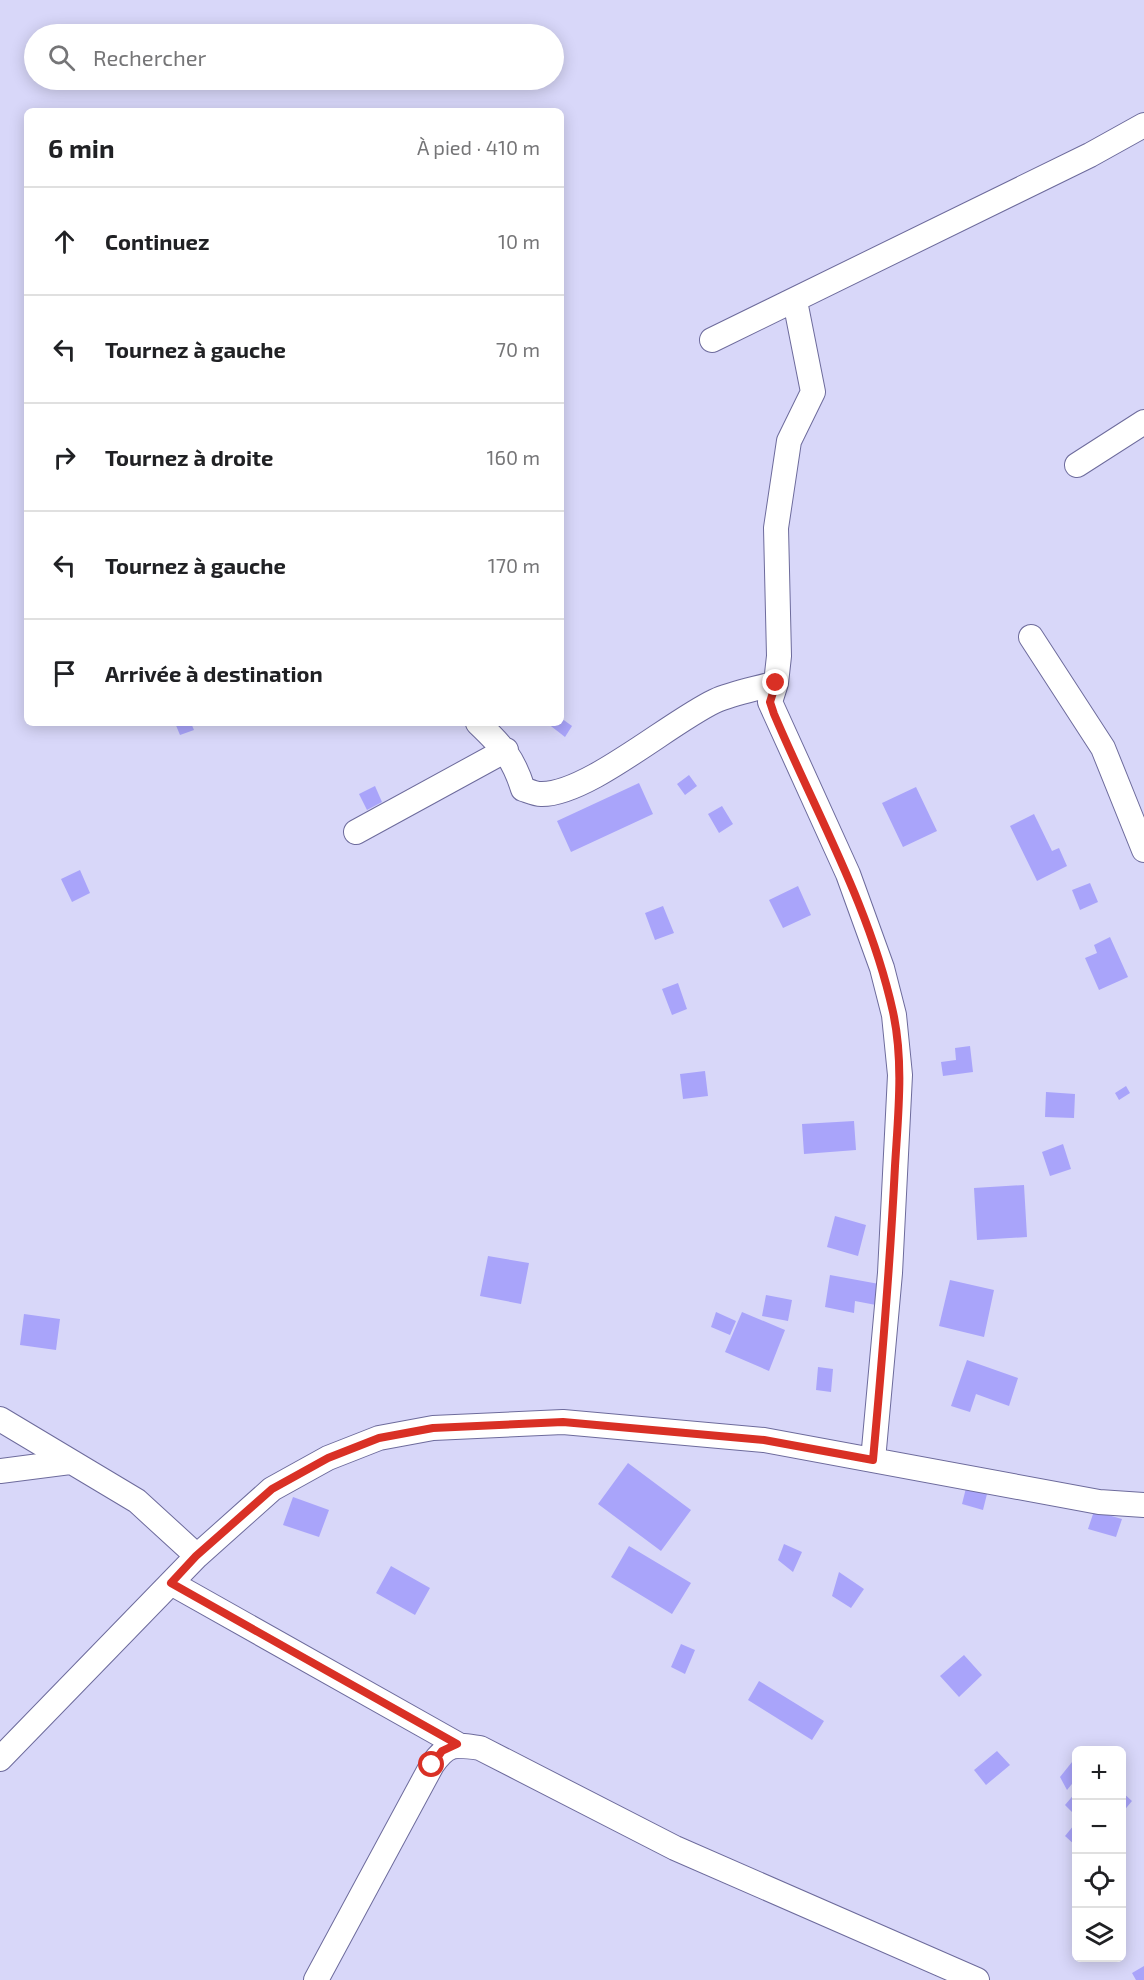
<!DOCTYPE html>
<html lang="fr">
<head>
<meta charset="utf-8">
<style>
  body { margin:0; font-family:"Exo 2",sans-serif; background:#f2f2f2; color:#202124 }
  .controls { position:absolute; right:18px; bottom:18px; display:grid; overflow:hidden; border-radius:9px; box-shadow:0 3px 15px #0003 }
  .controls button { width:54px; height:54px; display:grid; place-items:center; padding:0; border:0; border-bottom:2px solid #e0e0e0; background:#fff; color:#202124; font:30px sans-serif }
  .stop { position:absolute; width:18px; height:18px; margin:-14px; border:4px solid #d93025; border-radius:50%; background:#fff }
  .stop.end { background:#d93025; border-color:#fff; box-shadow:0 2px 6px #0008 }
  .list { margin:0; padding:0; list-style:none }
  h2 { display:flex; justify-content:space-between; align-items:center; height:78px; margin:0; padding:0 24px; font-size:26px }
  h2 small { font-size:20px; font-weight:400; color:#757577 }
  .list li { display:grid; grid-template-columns:39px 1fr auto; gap:18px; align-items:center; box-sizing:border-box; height:108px; padding:0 24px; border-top:2px solid #e0e0e0 }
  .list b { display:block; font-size:22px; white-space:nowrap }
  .list em { font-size:20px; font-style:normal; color:#757577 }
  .icon { flex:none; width:33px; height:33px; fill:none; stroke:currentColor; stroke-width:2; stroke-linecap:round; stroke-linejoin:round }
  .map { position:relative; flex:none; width:1144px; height:1980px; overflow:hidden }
  .search { position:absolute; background:#fff; box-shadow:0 3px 15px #0003; left:24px; top:24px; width:540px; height:66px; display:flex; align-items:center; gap:15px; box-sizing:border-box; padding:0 21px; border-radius:33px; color:#757577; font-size:22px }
  .panel { position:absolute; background:#fff; box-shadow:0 3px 15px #0003; left:24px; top:108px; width:540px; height:618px; border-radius:9px }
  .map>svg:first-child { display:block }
  .building { fill:#a9a4fa }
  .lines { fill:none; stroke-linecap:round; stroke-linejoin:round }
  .street-casing { stroke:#6d6b9c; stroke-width:26 }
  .street { stroke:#fff; stroke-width:24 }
  .route { stroke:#d93025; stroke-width:8 }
</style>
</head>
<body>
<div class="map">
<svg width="1144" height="1980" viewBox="0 0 1144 1980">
  <rect width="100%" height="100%" fill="#d8d7f9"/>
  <path class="building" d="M561 718 572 726 565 737 547 723H561Z
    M175 723H191L194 730 180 735Z
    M689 775 697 786 685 795 677 784Z
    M639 783 653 814 571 852 557 821Z
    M375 786 382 802 367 810 359 794Z
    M916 787 937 831 903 847 882 803Z
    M722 806 733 824 719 833 708 814Z
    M1034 814 1052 851 1059 848 1067 866 1037 881 1010 826Z
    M80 870 90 893 72 902 61 879Z
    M1090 883 1098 902 1080 910 1072 890Z
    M798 886 811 915 783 928 769 900Z
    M663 906 674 933 655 940 645 913Z
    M1110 937 1128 977 1099 990 1085 958 1097 953 1094 945Z
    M678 983 687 1009 672 1015 662 989Z
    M970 1046 973 1072 943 1076 941 1062 956 1060 955 1048Z
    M705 1071 708 1096 683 1099 680 1074Z
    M1126 1086 1130 1093 1119 1100 1115 1093Z
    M1046 1092 1075 1094 1074 1118 1045 1117Z
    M854 1121 856 1150 804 1154 802 1124Z
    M1063 1144 1071 1169 1050 1176 1042 1152Z
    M1024 1185 1027 1237 977 1240 974 1188Z
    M835 1216 866 1225 858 1256 827 1247Z
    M488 1256 529 1263 521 1304 480 1296Z
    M830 1275 879 1284 876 1305 855 1301 854 1313 825 1307Z
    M950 1280 994 1290 984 1337 939 1326Z
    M766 1295 792 1300 788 1321 762 1316Z
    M716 1312 736 1321 730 1335 711 1327Z
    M742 1312 785 1330 769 1371 725 1352Z
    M24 1314 60 1319 56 1350 20 1345Z
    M967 1360 1018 1378 1009 1406 976 1394 970 1412 951 1406Z
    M818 1367 833 1369 831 1392 816 1390Z
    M628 1463 691 1510 661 1551 598 1504Z
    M967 1484 988 1490 983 1510 962 1504Z
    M293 1497 329 1510 319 1537 283 1525Z
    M1094 1511 1122 1519 1116 1537 1088 1529Z
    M784 1544 802 1552 793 1572 778 1560Z
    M629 1546 691 1583 672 1614 611 1577Z
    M391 1566 430 1588 415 1615 376 1593Z
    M839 1572 864 1589 851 1608 832 1596Z
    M681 1644 695 1650 685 1674 671 1667Z
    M964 1655 982 1675 959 1697 940 1676Z
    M759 1681 824 1721 812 1740 748 1700Z
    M997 1751 1010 1765 986 1785 974 1770Z
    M1076 1757V1779L1067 1790 1060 1777Z
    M1076 1792V1816L1065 1805Z
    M1122 1792 1132 1801 1122 1813Z
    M1074 1825 1076 1827V1846L1065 1836Z
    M1144 1966V1980H1136L1132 1973Z"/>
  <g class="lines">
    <g class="street-casing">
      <path id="street" d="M795 301 813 392 789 441 776 528 779 656 776 683 770 702 848 874 882 968 894 1015 900 1075 890 1273 873 1460
        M712 340 1090 155 1144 125
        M1077 465 1144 422
        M1031 637 1103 748 1144 850
        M478 723C502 746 513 757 523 789 529 791 535 794 541 794 587 795 670 722 715 701 733 693 756 689 776 683
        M356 832 506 750
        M0 1419 137 1501 197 1556
        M0 1471 70 1462
        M171 1583 457 1744
        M0 1759 197 1556 272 1489 328 1458 379 1438 433 1428 563 1422 764 1440 1099 1502 1144 1505
        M316 1980 432 1765C447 1743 455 1744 480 1748L675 1848 977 1980"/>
    </g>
    <use href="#street" class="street"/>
  </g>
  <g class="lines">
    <path class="route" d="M432 1765 442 1751 457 1744 171 1583 196 1556 272 1489 328 1458 379 1438 433 1428 563 1422 764 1440 873 1460C882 1362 890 1265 895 1166 898 1116 904 1062 893 1012 870 907 816 813 774 714L770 702 776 683"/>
  </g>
</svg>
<div class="controls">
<button>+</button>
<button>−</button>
<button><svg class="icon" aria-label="locate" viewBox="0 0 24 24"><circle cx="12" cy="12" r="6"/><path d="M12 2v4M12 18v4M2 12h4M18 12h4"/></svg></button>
<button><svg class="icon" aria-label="layers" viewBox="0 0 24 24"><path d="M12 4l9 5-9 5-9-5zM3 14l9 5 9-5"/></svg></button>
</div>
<div class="stop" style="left:432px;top:1765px"></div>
<div class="stop end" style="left:776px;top:683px"></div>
<div class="search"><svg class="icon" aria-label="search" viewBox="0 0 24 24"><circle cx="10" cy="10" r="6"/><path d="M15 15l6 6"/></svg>Rechercher</div>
<section class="panel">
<h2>6 min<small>À pied · 410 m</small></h2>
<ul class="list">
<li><svg class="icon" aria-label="ahead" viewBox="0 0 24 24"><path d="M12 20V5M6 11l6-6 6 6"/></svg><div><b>Continuez</b></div><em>10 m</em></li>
<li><svg class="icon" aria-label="left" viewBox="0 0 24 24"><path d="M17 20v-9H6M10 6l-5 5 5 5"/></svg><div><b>Tournez à gauche</b></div><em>70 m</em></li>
<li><svg class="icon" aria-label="right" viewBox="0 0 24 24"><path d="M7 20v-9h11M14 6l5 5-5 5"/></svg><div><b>Tournez à droite</b></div><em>160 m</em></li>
<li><svg class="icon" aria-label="left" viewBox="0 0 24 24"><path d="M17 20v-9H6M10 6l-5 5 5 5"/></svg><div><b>Tournez à gauche</b></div><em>170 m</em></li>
<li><svg class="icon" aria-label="arrive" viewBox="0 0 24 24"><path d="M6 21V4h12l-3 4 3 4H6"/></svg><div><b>Arrivée à destination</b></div></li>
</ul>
</section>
</div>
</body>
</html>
